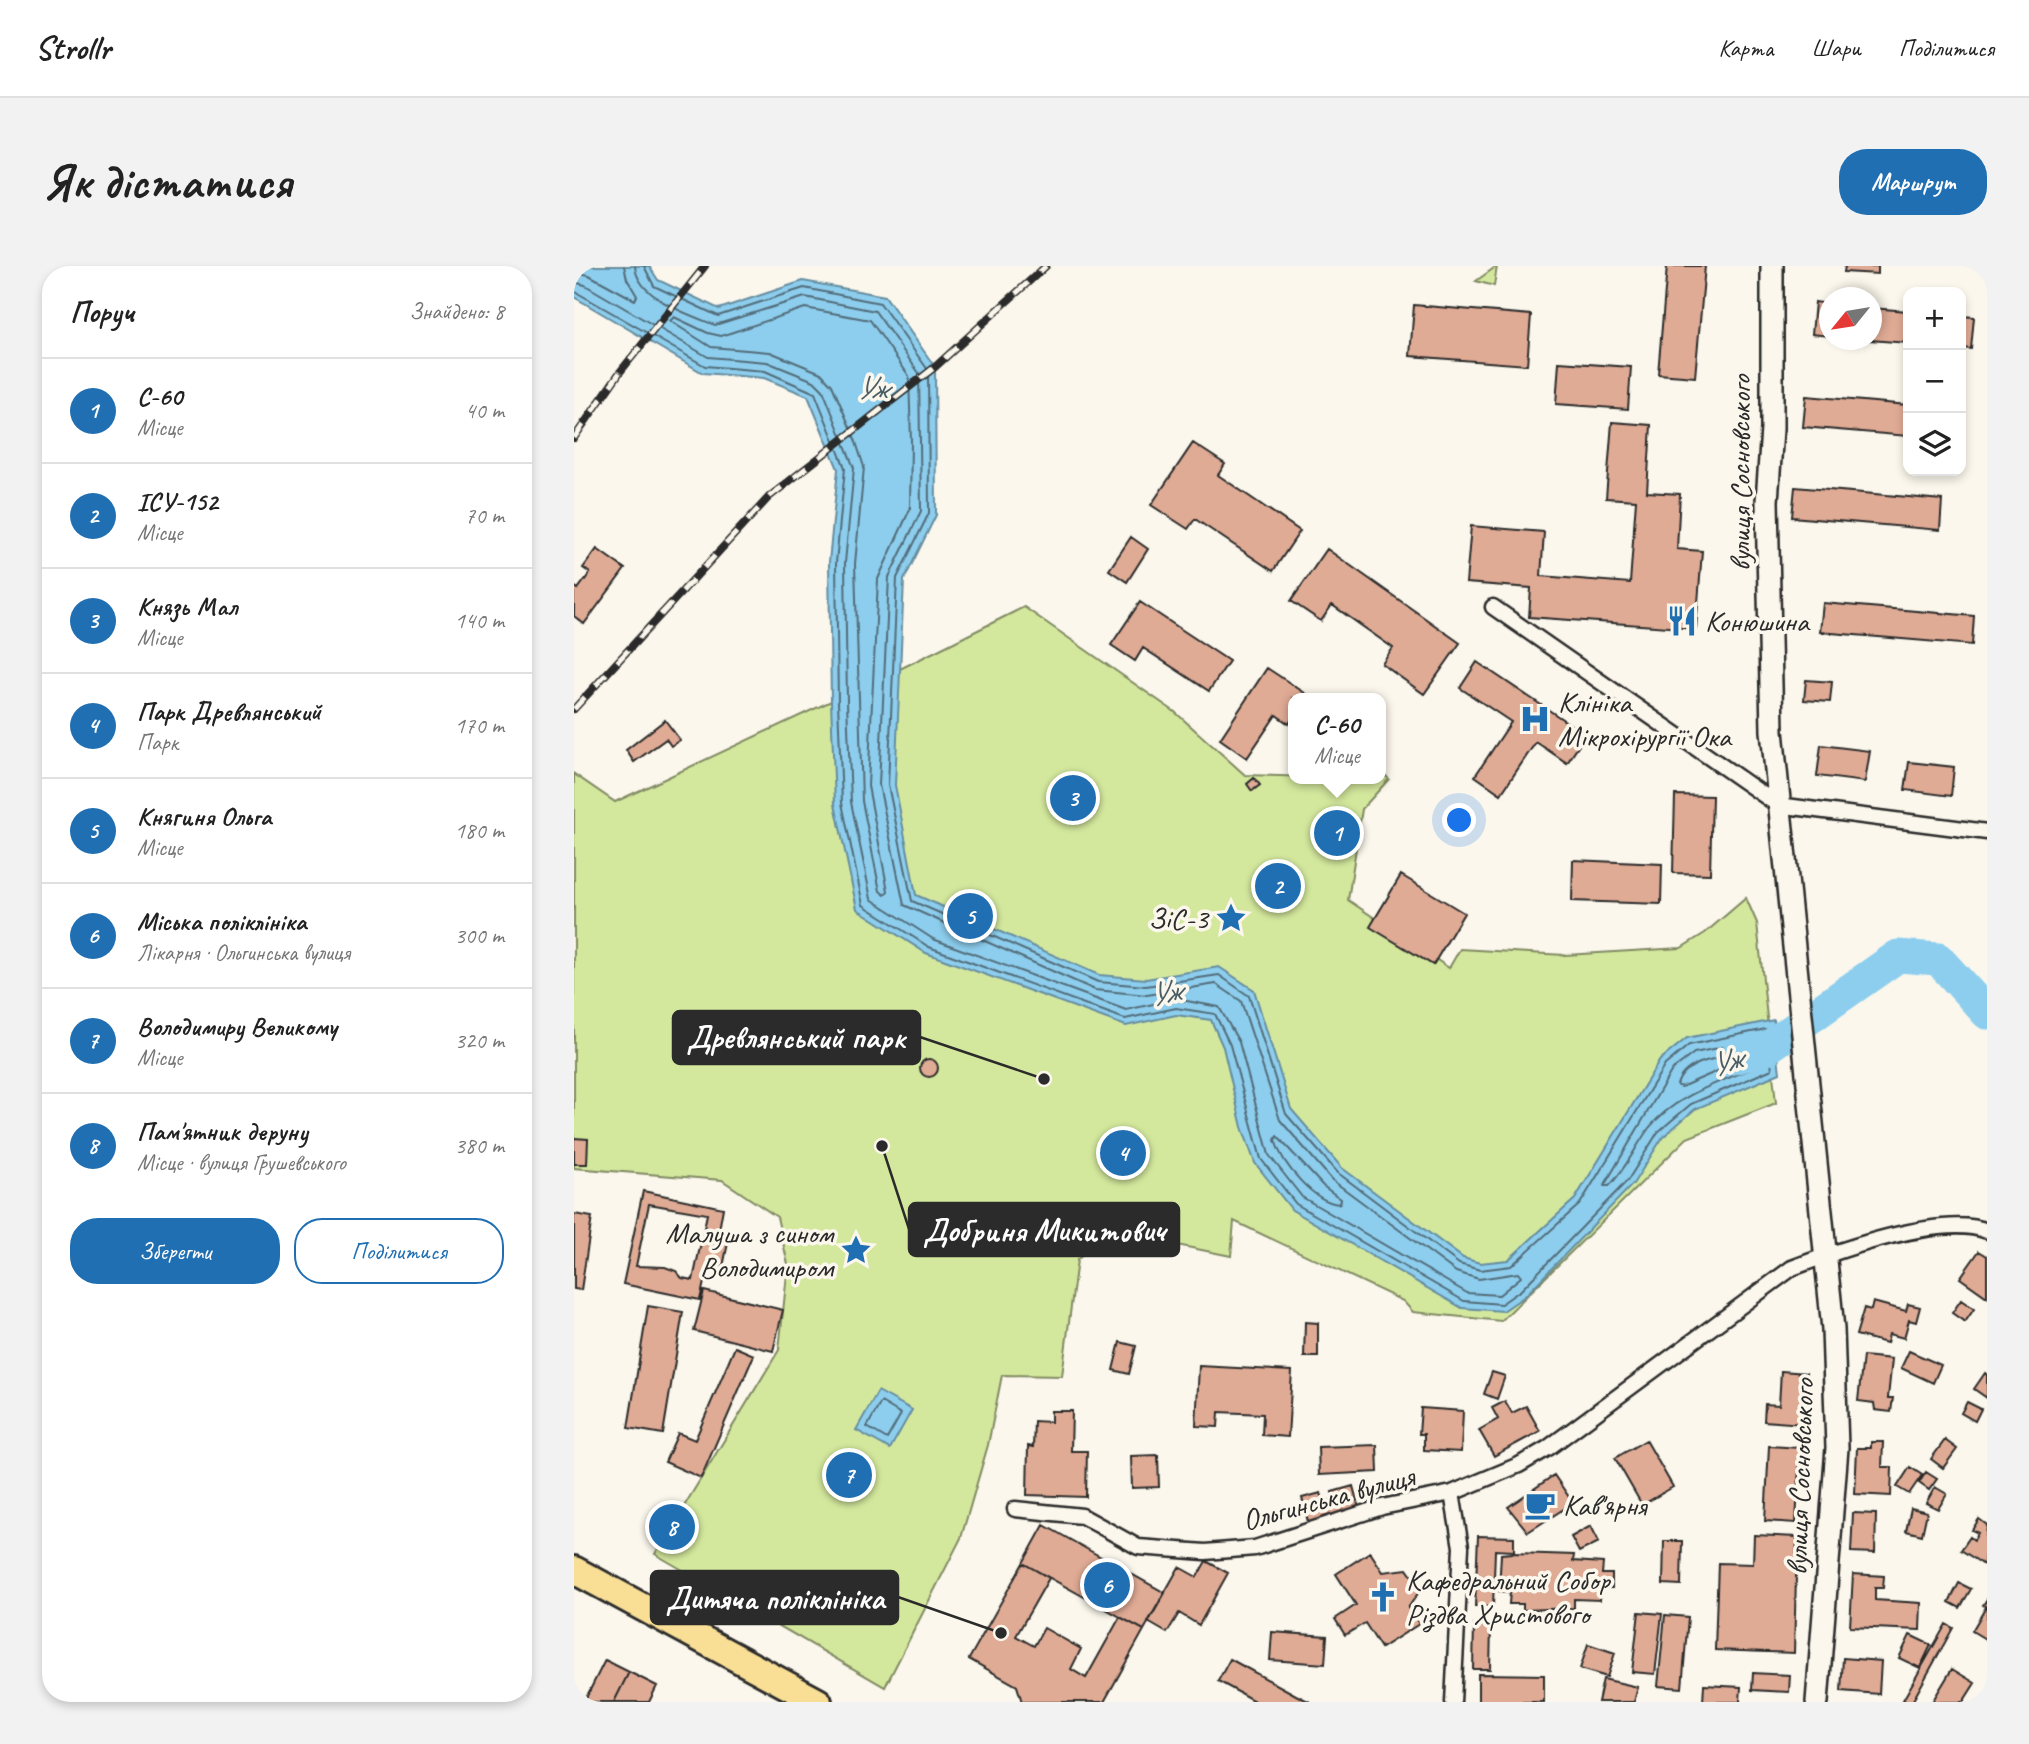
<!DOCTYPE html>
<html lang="uk">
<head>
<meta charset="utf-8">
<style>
  body { margin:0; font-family:Caveat,sans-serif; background:#f2f2f2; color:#222 }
  .controls { position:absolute; right:21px; top:21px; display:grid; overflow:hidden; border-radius:14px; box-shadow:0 4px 10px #0003 }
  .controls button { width:63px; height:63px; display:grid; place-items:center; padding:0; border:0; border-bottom:2px solid #e0e0e0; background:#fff; color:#222; font:35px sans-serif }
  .compass { position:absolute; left:1245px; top:21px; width:63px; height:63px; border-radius:50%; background:#fff; box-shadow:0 4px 10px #0003; rotate:240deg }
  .you { position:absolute; left:886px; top:555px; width:24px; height:24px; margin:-18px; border:5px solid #fff; border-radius:50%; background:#1a73e8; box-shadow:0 0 0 10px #1a73e833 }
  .badge { display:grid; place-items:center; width:46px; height:46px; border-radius:50%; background:#1f6fb2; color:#fff; font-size:23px; font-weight:700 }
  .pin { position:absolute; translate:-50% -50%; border:4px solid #fff; box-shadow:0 2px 7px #0006 }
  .popup { position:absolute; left:714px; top:427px; width:98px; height:91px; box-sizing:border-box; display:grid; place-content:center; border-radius:14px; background:#fff; filter:drop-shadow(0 2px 5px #0005); font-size:23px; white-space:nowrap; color:#767676 }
  .popup b { font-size:26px; color:#222 }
  .popup::after { content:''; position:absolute; left:50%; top:100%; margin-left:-14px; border:14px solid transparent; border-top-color:#fff }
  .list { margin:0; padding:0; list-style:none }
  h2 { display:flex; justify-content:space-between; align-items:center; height:91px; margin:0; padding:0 28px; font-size:30px }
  h2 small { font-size:23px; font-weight:400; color:#767676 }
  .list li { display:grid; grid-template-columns:46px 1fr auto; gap:21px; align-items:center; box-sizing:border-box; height:105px; padding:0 28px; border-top:2px solid #e0e0e0 }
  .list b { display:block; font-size:26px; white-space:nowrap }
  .list p { margin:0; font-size:23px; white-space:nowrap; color:#767676 }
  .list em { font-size:23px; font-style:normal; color:#767676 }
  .actions { display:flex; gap:14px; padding:21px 28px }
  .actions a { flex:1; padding:16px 0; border:2px solid #1f6fb2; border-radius:28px; text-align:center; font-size:24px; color:#1f6fb2 }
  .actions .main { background:#1f6fb2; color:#fff }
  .icon { flex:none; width:38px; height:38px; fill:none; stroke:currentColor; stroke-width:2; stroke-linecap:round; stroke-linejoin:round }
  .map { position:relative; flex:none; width:1413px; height:1436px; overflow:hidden; border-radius:28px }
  header { display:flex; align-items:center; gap:42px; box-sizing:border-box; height:98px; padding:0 35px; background:#fff; border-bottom:2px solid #e0e0e0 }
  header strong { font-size:33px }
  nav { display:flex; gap:38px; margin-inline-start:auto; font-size:24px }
  .intro { display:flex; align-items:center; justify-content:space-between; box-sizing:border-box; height:168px; padding:0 42px }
  h1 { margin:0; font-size:49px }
  .button { padding:18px 32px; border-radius:28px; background:#1f6fb2; color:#fff; font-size:24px; font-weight:700 }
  main { display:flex; gap:42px; padding:0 42px }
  aside { flex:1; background:#fff; border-radius:28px; box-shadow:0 4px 10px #0003 }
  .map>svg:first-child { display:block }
  .green { fill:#d4e89d; stroke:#808a64; stroke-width:2 }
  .water { fill:#8dceee; stroke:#668da0; stroke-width:2 }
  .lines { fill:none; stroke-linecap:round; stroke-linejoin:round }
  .shore { stroke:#526c79; stroke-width:2 }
  .river { stroke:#8dceee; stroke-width:33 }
  .building { fill:#e0ab95; stroke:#2b2b2b; stroke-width:2; fill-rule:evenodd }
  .street-casing { stroke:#2b2b2b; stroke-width:19 }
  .secondary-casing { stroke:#2b2b2b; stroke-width:26 }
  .highway-casing { stroke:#2b2b2b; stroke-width:32 }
  .street { stroke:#fbf7ec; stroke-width:14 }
  .secondary { stroke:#fbf7ec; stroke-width:21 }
  .highway { stroke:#f9df96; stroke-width:26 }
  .rail-casing { stroke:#2b2b2b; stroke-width:8 }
  .rail { stroke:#fbf7ec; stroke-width:5; stroke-dasharray:16; stroke-linecap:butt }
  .labels { text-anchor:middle; stroke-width:7; stroke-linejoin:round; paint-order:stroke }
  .street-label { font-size:30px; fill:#2b2b2b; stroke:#fbf7ec }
  .poi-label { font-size:30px; fill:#2b2b2b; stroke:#fbf7ec; text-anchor:start }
  .water-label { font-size:32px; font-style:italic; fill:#485c66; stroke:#fbf7ec }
  .leader { fill:none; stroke:#2b2b2b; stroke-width:2.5 }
  .callout-dot { fill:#2b2b2b; stroke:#fbf7ec; stroke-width:2.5 }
  .callout { fill:#2b2b2b; stroke:#2b2b2b; stroke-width:2.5 }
  .callout-label { font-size:32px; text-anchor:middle; font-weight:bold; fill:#fff }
</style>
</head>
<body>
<header>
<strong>Strollr</strong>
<nav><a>Карта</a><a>Шари</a><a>Поділитися</a></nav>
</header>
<div class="intro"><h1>Як дістатися</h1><a class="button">Маршрут</a></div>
<main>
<aside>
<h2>Поруч<small>Знайдено: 8</small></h2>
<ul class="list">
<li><span class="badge">1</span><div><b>С-60</b><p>Місце</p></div><em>40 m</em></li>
<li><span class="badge">2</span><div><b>ІСУ-152</b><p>Місце</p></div><em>70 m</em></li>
<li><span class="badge">3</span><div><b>Князь Мал</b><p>Місце</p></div><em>140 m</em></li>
<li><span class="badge">4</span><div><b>Парк Древлянський</b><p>Парк</p></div><em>170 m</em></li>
<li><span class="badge">5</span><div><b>Княгиня Ольга</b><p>Місце</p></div><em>180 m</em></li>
<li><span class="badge">6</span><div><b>Міська поліклініка</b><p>Лікарня · Ольгинська вулиця</p></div><em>300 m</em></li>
<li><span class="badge">7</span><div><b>Володимиру Великому</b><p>Місце</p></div><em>320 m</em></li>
<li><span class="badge">8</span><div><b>Пам'ятник деруну</b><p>Місце · вулиця Грушевського</p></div><em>380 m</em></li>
</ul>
<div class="actions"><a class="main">Зберегти</a><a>Поділитися</a></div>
</aside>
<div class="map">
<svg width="1413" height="1436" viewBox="0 0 1413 1436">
  <rect width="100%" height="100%" fill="#fbf7ec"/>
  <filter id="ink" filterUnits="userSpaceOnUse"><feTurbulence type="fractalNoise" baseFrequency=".0143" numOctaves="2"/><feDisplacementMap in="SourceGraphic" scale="14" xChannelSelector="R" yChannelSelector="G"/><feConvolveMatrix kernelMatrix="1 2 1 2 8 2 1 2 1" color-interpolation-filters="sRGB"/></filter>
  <g filter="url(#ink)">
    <path class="green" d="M923 0 920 20 902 15Z
      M450 341 601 446 671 509 807 513V505L815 513 788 543 774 634 875 702 886 683 991 689 1107 682 1131 667 1172 632 1183 657 1202 837 1113 872 927 1055 839 1046 829 1035 660 955 657 990 535 965 503 994 488 1110 428 1109 414 1179 387 1272 311 1421 81 1288 205 1084 214 998 203 951 148 914 0 902V508L41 536 330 401Z"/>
    <path class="water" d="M0 0H75L84 14 145 43 229 15 311 30 361 101 362 249 330 314 321 519 342 629 525 709 572 713 645 701 680 724 717 843 768 902 889 992 906 997 934 994 1001 933 1086 794 1113 772 1200 754 1206 807 1121 843 1089 871 1059 918 951 1030 929 1045 888 1042 718 944 681 897 668 861 649 781 637 754 602 749 552 760 352 687 283 643 261 538 257 436 255 296 264 203 234 130 190 112 129 107 0 31Z
      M304 1125 338 1144 316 1183 282 1164Z"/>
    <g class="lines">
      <path class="shore" d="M0 6 15 9 61 34 63 30 53 13 50 0
        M0 16 11 19 134 91 193 96 240 115 249 124 280 202 271 297 273 436 277 536 297 633 359 673 552 744 602 733 645 741 665 776 695 889 728 931 893 1027 925 1029 947 1011 944 1007 905 1013 882 1006 758 914 706 854 667 735 642 718 573 729 521 724 330 639 305 519 315 311 347 245 345 107 301 45 231 31 141 59C116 49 63 32 61 0
        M0 25 131 100 191 105 241 127 271 202 262 297 264 436 268 537 289 639 355 681 551 753 602 742 641 748 656 779 687 893 722 938 890 1035 927 1038 947 1024 1054 914 1084 866 1117 838 1198 803 1192 763 1115 779 1091 799 1006 938 937 1000 906 1004 885 998 764 907 712 848 675 730 645 709 572 720 524 716 338 635 314 519 323 312 355 247 354 104 306 37 230 22 144 50 80 20 70 0
        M231 42 296 54 335 110 337 175 336 243 304 313 294 520 314 625 311 629 306 625 288 535 281 298 290 201 281 173 258 119 247 107 196 86 137 81 96 55 100 51 134 67 147 70Z
        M1183 774 1187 776 1188 798C1149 816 1103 827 1075 862 1061 881 1052 903 1035 920H1030L1098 804 1120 787Z
        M1167 788 1171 790 1169 794 1107 821 1103 819C1110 794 1146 792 1167 788Z
        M703 870 749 920 767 933 766 938C740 937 708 898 701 874Z
        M307 1136 327 1148 313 1173 293 1161Z"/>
      <path class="river" d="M1161 792 1193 782 1324 690 1364 693 1413 747"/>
    </g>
    <path class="building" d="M1093 0H1131L1121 111 1084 108Z
      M1271 0H1304V8L1270 6Z
      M1241 36 1255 38V70L1238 68Z
      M840 39 957 49 953 99 836 90Z
      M1297 42 1334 45V77L1296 74Z
      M1387 50 1400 51 1397 83 1387 82Z
      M985 96 1057 101 1054 143 982 138Z
      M1232 130 1334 139V170L1229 161Z
      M1038 156 1077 159 1073 226 1106 228 1103 283 1128 285 1122 363 955 351 957 322 892 317 897 260 970 266 967 310 1056 317 1062 234 1032 232Z
      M619 177 651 198 644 209 726 265 699 305 621 253 614 263 577 239Z
      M1221 221 1368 234 1366 264 1218 251Z
      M557 271 574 283 553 316 535 304Z
      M23 283 51 303 10 358 0 350V320L4 323 16 307 9 302Z
      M753 283 886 377 850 428 808 398 819 382 758 339 747 355 717 335Z
      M566 336 655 395 635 425 569 382 561 395 537 379Z
      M1249 337 1400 350 1398 379 1246 366Z
      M903 396 1012 469 993 497 962 476 927 528 901 510 937 456 886 422Z
      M693 402 734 429 732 432H719V451L715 458 702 449 673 492 646 473Z
      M1232 414 1258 416 1256 436 1230 434Z
      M91 454 106 474 97 480 92 473 60 496 52 484Z
      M1247 479 1296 485 1291 516 1243 510Z
      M1335 496 1380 501 1377 530 1331 524Z
      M680 512 686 519 678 525 673 518Z
      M1101 529 1138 530 1136 608 1099 607Z
      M999 594 1088 598 1087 638 998 635Z
      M827 609 890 647 859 699 796 661Z
      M346 802a9 9 0 1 1 18 0a9 9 0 1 1-18 0Z
      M0 872 14 873 13 898H0Z
      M69 925 149 942 145 964 156 967 149 1001 134 998 126 1034 49 1018ZM75 938 133 948 119 1014 108 1012 102 1005 91 1001 62 1000Z
      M0 948 18 951 7 1024 0 1023Z
      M1405 985 1413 990V1031L1386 1012Z
      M130 1025 209 1044 199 1085 120 1065Z
      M1387 1034 1400 1043 1391 1056 1378 1047Z
      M1299 1036 1332 1045 1334 1038 1346 1041 1342 1056 1335 1054 1330 1072 1315 1068 1313 1077 1282 1069 1290 1042 1297 1044Z
      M74 1040 109 1046 89 1168 54 1162Z
      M731 1056 744 1057V1091H730Z
      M546 1076 562 1080 555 1108 539 1104Z
      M161 1081 180 1089 127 1212 91 1196 104 1167 121 1174Z
      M1335 1085 1367 1099 1359 1117 1327 1102Z
      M1289 1090 1318 1093 1314 1132H1319L1317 1146 1301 1144 1300 1137 1284 1135Z
      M625 1100 718 1105 714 1171 688 1169 689 1148 645 1146 644 1161 622 1160Z
      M1207 1105 1232 1107 1229 1158 1190 1155 1191 1138 1205 1139Z
      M918 1106 931 1110 923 1133 910 1128Z
      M1411 1107 1413 1109V1132L1400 1123Z
      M931 1135 938 1147 952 1140 966 1165 920 1190 905 1164 924 1153 918 1142Z
      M1393 1136 1407 1143 1401 1155 1387 1147Z
      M847 1142 889 1145 887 1186 850 1184V1168H845Z
      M477 1145H498L497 1185H513L512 1231 453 1229 454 1180 459 1181 460 1155 477 1156Z
      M1072 1174 1099 1221 1068 1239 1041 1192Z
      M1371 1174 1383 1183 1369 1202 1357 1193Z
      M1297 1176H1309L1308 1201H1318L1317 1230 1281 1228 1283 1182H1297Z
      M803 1179 804 1206 745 1209 744 1181Z
      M1195 1180 1226 1182 1222 1257 1191 1255Z
      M584 1189 585 1221 558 1222 557 1190Z
      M1336 1201 1348 1209 1335 1228 1323 1221Z
      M1352 1206 1363 1213 1355 1224 1345 1217Z
      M980 1209 999 1237 954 1266 934 1241Z
      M779 1220 786 1246 735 1260 728 1232 747 1227 750 1236 760 1233 758 1226Z
      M1361 1221 1373 1228 1364 1243 1352 1237Z
      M1337 1242 1353 1246 1348 1269 1332 1265Z
      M1279 1247 1302 1248 1301 1287 1277 1286Z
      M1405 1253 1413 1259 1410 1299 1387 1284 1396 1271 1400 1274 1404 1267 1398 1264Z
      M470 1259 591 1327 570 1364 449 1297Z
      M1017 1260 1025 1276 1005 1286 997 1271Z
      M1180 1269 1223 1271 1220 1387 1141 1384 1144 1297 1179 1298Z
      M904 1270 940 1271V1285L921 1284 919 1341 901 1340Z
      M1090 1275H1108L1107 1319 1089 1318Z
      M796 1286 809 1306 833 1303 847 1323 834 1342 845 1358 807 1382 791 1357 771 1369 761 1353 782 1339 762 1308Z
      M939 1287 1000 1289 999 1295 1029 1297 1028 1308H1038V1322H1027L1026 1334 1000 1333V1342L949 1344V1338H935L936 1326 925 1325 927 1288Z
      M632 1295 654 1307 625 1359 605 1347 593 1367 574 1356 605 1301 623 1311Z
      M449 1297 475 1312 442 1370 460 1380 470 1362 507 1383 497 1403 512 1412 546 1351 570 1364 530 1436H448L443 1420 395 1393Z
      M1279 1308 1310 1310 1309 1322H1301V1334L1347 1337 1346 1364 1276 1361Z
      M1385 1317 1397 1323 1386 1342 1375 1336Z
      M1413 1333V1374L1398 1365 1412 1341 1409 1339Z
      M1065 1346 1088 1348 1081 1408 1058 1406Z
      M1091 1349 1114 1351 1108 1422 1084 1420Z
      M1372 1358 1379 1362 1338 1436H1333L1329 1434Z
      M900 1359 917 1360 916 1403H899Z
      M698 1366 753 1370 751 1398 696 1394Z
      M1336 1369 1357 1379 1346 1402 1325 1392Z
      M1014 1378 1041 1387 1033 1411 1006 1403Z
      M1269 1392 1307 1395 1305 1428 1267 1425Z
      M656 1393 722 1429 736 1436H682L644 1415Z
      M31 1394 55 1406 40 1436H10Z
      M1378 1403 1401 1417 1389 1436H1358Z
      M55 1406 83 1420 75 1436H40Z
      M1179 1407 1216 1409 1215 1426 1178 1424Z
      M904 1408 970 1409V1436H904Z
      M1029 1413 1064 1421 1060 1436H1024Z
      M1130 1419 1167 1421 1166 1436H1129Z"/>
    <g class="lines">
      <g class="street-casing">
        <path id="street" d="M919 341 1204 539 1413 566
          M878 1227 887 1281 879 1436
          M441 1243 508 1250 564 1281 631 1286 681 1282 808 1241 878 1227 945 1199 974 1182 1218 1002C1263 985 1369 947 1413 965"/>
      </g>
      <g class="secondary-casing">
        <path id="secondary" d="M1198 0V163L1193 235 1198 465 1259 1063 1263 1182 1243 1436"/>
      </g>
      <g class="highway-casing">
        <path id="highway" d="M0 1304 244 1436"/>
      </g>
      <use href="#street" class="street"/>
      <use href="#secondary" class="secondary"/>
      <use href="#highway" class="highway"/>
      <g class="rail-casing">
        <path id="rail" d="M0 172 46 106 131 0
          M0 443 195 231 361 101 472 0"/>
      </g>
      <use href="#rail" class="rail"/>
    </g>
  </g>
  <defs>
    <g id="restaurant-bare" transform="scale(2.415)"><path d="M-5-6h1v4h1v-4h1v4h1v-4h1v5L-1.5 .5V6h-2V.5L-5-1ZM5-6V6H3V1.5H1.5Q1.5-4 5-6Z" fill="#1f6fb2" stroke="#fbf7ec" stroke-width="2.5" paint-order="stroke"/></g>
    <g id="hospital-bare" transform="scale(2.415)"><path d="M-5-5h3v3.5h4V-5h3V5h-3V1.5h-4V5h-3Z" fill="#1f6fb2" stroke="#fbf7ec" stroke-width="2.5" paint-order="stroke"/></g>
    <g id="sight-bare" transform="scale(2.415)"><path d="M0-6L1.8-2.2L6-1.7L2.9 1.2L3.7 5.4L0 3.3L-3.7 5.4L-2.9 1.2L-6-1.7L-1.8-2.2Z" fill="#1f6fb2" stroke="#fbf7ec" stroke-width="2.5" paint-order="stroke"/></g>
    <g id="cafe-bare" transform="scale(2.415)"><path d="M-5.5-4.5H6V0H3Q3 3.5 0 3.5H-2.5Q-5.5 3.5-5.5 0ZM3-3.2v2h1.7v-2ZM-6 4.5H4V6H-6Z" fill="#1f6fb2" stroke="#fbf7ec" stroke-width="2.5" paint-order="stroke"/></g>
    <g id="church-bare" transform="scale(2.415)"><path d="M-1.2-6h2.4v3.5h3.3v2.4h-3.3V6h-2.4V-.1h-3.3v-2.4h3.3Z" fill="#1f6fb2" stroke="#fbf7ec" stroke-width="2.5" paint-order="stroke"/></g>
  </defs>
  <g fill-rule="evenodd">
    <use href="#restaurant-bare" x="1108" y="355"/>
    <use href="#hospital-bare" x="961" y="453"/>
    <use href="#sight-bare" x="657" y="652"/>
    <use href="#sight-bare" x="282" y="984"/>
    <use href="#cafe-bare" x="966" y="1239"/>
    <use href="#church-bare" x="809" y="1331"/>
  </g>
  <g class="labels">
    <g class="street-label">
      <text transform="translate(1166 207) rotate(-90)" y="10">вулиця Сосновського</text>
      <text transform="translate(1226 1211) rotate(-88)" y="10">вулиця Сосновського</text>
      <text transform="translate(754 1232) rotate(-15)" y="10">Ольгинська вулиця</text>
    </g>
    <g class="poi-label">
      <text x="1131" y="365">Конюшина</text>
      <text x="984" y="446">Клініка<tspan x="984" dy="34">Мікрохірургії Ока</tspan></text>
      <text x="634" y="662" text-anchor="end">ЗіС-3</text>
      <text x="259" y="977" text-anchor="end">Малуша з сином<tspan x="259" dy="34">Володимиром</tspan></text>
      <text x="989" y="1249">Кав'ярня</text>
      <text x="832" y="1324">Кафедральний Собор<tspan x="832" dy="34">Різдва Христового</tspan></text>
    </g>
    <g class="water-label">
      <text x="298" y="132">Уж</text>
      <text transform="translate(591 726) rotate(-12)" y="11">Уж</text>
      <text transform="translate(1152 795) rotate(-18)" y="11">Уж</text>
    </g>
  </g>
  <path class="leader" d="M470 813L346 771M308 880L335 963M427 1367L324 1331"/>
  <g class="callout-dot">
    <circle cx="470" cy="813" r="7"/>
    <circle cx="308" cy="880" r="7"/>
    <circle cx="427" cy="1367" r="7"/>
  </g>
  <g class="callout">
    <rect x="99" y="745" width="247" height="53" rx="7"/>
    <rect x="335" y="937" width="270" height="53" rx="7"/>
    <rect x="77" y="1305" width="247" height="53" rx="7"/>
  </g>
  <g class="callout-label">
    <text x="222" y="782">Древлянський парк</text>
    <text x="470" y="975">Добриня Микитович</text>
    <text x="201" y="1343">Дитяча поліклініка</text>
  </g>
</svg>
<div class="controls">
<button>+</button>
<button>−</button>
<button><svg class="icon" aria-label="layers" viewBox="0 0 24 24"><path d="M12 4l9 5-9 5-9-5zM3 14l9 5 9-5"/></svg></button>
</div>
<svg class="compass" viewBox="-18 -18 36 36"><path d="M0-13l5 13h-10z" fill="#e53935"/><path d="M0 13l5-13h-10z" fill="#767676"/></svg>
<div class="you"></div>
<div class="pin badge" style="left:763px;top:567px">1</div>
<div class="popup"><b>С-60</b>Місце</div>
<div class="pin badge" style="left:704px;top:620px">2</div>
<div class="pin badge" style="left:499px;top:532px">3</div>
<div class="pin badge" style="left:549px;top:887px">4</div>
<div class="pin badge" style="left:396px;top:650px">5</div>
<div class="pin badge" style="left:533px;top:1319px">6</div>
<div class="pin badge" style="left:275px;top:1209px">7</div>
<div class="pin badge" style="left:98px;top:1261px">8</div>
</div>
</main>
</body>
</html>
